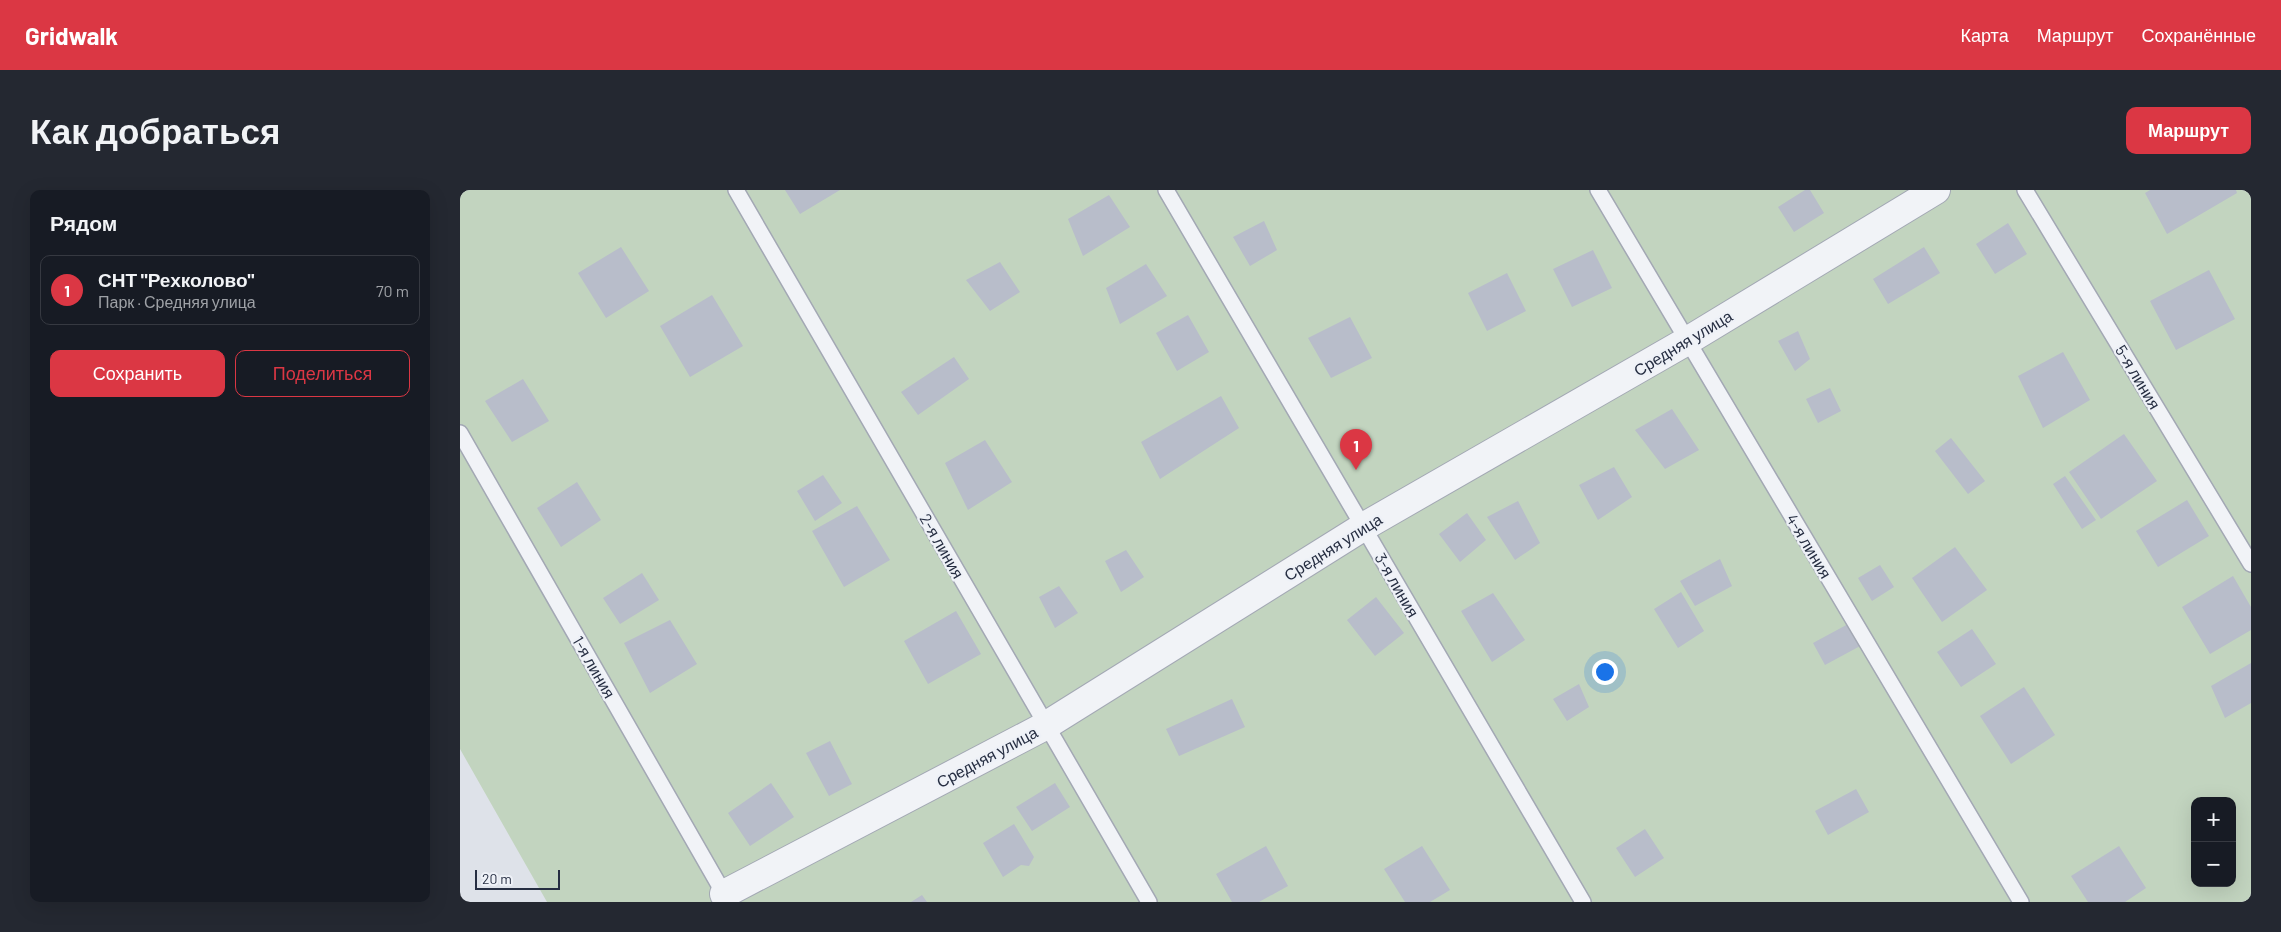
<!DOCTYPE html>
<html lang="ru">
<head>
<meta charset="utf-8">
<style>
  body { margin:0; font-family:Barlow,sans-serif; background:#242831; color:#f1f3f6 }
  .controls { position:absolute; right:15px; bottom:15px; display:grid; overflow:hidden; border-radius:10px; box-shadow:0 5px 20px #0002 }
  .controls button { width:45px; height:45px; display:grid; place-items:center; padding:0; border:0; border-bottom:1px solid #363941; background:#171b24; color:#f1f3f6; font:25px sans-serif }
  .scale { position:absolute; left:15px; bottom:12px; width:85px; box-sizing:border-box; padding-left:5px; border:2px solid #262e42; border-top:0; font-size:14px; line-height:18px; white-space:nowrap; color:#262e42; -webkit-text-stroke:4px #eef1f7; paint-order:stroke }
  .you { position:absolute; left:1144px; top:481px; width:18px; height:18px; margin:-12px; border:4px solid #fff; border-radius:50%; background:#1a73e8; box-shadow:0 0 0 8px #1a73e833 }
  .badge { display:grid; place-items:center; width:32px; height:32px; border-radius:50%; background:#db3744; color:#fff; font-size:16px; font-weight:700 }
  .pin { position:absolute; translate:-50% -41px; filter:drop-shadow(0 1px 2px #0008) }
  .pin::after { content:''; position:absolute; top:26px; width:18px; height:15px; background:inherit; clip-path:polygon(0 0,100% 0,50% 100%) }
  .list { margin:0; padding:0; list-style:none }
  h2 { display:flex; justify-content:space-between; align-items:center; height:65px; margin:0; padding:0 20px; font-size:21px }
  h2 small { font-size:16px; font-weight:400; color:#9ea1a6 }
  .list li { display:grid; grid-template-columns:32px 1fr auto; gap:15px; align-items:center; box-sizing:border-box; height:70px; margin:0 10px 10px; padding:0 10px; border:1px solid #363941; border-radius:10px }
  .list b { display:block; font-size:19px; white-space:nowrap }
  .list p { margin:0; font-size:16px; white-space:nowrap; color:#9ea1a6 }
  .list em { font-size:16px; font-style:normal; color:#9ea1a6 }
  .actions { display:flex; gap:10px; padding:15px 20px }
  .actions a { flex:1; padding:11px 0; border:1px solid #db3744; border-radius:10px; text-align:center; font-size:18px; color:#db3744 }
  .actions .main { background:#db3744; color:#fff }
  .map { position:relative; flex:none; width:1791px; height:712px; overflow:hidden; border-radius:10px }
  header { display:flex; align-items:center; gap:30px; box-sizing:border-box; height:70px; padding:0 25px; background:#db3744; color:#fff }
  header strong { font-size:24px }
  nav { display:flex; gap:28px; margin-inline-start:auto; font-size:18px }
  .intro { display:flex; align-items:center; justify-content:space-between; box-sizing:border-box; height:120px; padding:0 30px }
  h1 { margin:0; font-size:35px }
  .button { padding:12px 22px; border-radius:10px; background:#db3744; color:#fff; font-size:18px; font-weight:700 }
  main { display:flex; gap:30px; padding:0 30px }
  aside { flex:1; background:#171b24; border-radius:10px; box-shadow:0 5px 20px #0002 }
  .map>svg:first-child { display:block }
  .green { fill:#c2d4bf; fill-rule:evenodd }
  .building { fill:#b8bdca }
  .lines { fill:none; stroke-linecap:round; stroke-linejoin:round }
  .service-casing { stroke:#a3a8b4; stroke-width:18 }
  .minor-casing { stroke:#a3a8b4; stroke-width:30 }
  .service { stroke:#f1f3f7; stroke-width:15 }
  .minor { stroke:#f1f3f7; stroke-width:28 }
  .labels { text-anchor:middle; stroke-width:4.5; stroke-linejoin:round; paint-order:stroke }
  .street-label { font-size:16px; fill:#262e42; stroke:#eef1f7 }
</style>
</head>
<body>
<header>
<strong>Gridwalk</strong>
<nav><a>Карта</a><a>Маршрут</a><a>Сохранённые</a></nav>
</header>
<div class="intro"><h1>Как добраться</h1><a class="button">Маршрут</a></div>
<main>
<aside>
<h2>Рядом<small></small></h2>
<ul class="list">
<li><span class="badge">1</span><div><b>СНТ &quot;Рехколово&quot;</b><p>Парк · Средняя улица</p></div><em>70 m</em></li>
</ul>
<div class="actions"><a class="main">Сохранить</a><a>Поделиться</a></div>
</aside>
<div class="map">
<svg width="1791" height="712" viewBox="0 0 1791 712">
  <rect width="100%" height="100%" fill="#dee2e9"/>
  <path class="green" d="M0 0H1791V712H87L0 559ZM1735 611H1772V693H1735Z"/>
  <path class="building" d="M325 0H380L340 24Z
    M1345 0H1350L1364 23 1334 42 1318 17Z
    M1690 0H1776L1777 3 1707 44 1685 3Z
    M649 5 670 37 623 66 608 29Z
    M804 31 817 60 790 76 773 47Z
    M1548 33 1567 64 1535 84 1516 54Z
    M161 57 189 101 146 128 118 83Z
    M1464 57 1480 83 1428 114 1413 89Z
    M1133 60 1152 98 1112 117 1093 79Z
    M540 72 560 102 530 121 506 90Z
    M686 74 707 106 660 134 646 98Z
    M1749 80 1775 129 1716 160 1690 111Z
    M1047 83 1066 121 1027 141 1008 103Z
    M252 105 283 156 230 187 200 136Z
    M728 125 749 162 717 181 696 143Z
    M890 127 912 168 871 188 848 148Z
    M1338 141 1350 169 1335 181 1318 151Z
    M1603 162 1630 210 1583 238 1558 186Z
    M494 167 509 189 458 225 441 202Z
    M63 189 89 231 52 252 25 211Z
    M1370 198 1381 221 1358 233 1346 209Z
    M761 206 779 238 700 289 681 252Z
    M1212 219 1239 260 1205 279 1175 240Z
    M1664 244 1697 291 1641 329 1609 282Z
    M1491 248 1525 291 1508 304 1475 261Z
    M525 250 552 292 508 320 485 273Z
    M1154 277 1172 307 1138 330 1119 295Z
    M363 285 382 313 355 331 337 301Z
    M1605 286 1636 330 1622 339 1593 294Z
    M117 292 141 330 101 357 77 318Z
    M1727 310 1749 346 1698 377 1676 341Z
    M1058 311 1080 353 1055 370 1027 327Z
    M397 316 430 370 384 397 352 341Z
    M1007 323 1026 350 1000 372 979 344Z
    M1495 357 1527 400 1482 432 1452 388Z
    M666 360 684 387 661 402 645 371Z
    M1260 369 1272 396 1235 416 1220 391Z
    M1420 375 1434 397 1412 411 1398 388Z
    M182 383 199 410 160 434 143 408Z
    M1773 386 1791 417V440L1750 464 1722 417Z
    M599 396 618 423 595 438 579 407Z
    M1221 402 1244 441 1218 458 1194 419Z
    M1033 403 1065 450 1032 472 1001 421Z
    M916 407 944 443 915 466 887 430Z
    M496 421 521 464 468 494 444 451Z
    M210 430 237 474 190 503 164 453Z
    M1390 433 1402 455 1365 475 1353 453Z
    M1512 439 1536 474 1501 497 1477 462Z
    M1791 473V513L1765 528 1751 496Z
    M1119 494 1129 517 1107 531 1093 509Z
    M1564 497 1595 545 1551 574 1520 526Z
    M772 509 785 537 719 566 706 539Z
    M370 551 392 594 369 606 346 563Z
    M311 593 334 627 290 656 268 623Z
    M595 593 610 617 572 641 556 617Z
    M1396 599 1409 622 1368 645 1355 621Z
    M554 634 574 667 569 676 561 675 543 687 523 653Z
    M1185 639 1204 668 1175 687 1156 658Z
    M806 656 828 696 799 712H772L756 684Z
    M962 656 990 700 970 712H945L924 679Z
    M1659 656 1686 698 1665 712H1628L1611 686Z
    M462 705 467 712H451Z"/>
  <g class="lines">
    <g class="service-casing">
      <path id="service" d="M276 0 689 712
        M706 0 1123 712
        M1138 0 1561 712
        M1565 0 1791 374
        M0 243 267 709"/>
    </g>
    <g class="minor-casing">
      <path id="minor" d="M264 704 585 536 903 337 1227 151 1476 0"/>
    </g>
    <use href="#service" class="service"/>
    <use href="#minor" class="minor"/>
  </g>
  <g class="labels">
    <g class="street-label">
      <text transform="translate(1223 153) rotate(-31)" y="6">Средняя улица</text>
      <text transform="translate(1678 187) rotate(59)" y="6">5-я линия</text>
      <text transform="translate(482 356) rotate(60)" y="6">2-я линия</text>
      <text transform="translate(1349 356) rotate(59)" y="6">4-я линия</text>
      <text transform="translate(873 357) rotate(-32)" y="6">Средняя улица</text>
      <text transform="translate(937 395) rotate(60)" y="6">3-я линия</text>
      <text transform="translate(134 477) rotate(60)" y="6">1-я линия</text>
      <text transform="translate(527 567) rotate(-28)" y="6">Средняя улица</text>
    </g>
  </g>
</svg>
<div class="controls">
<button>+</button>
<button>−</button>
</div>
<div class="scale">20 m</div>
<div class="you"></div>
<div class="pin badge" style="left:896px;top:280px">1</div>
</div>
</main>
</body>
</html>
